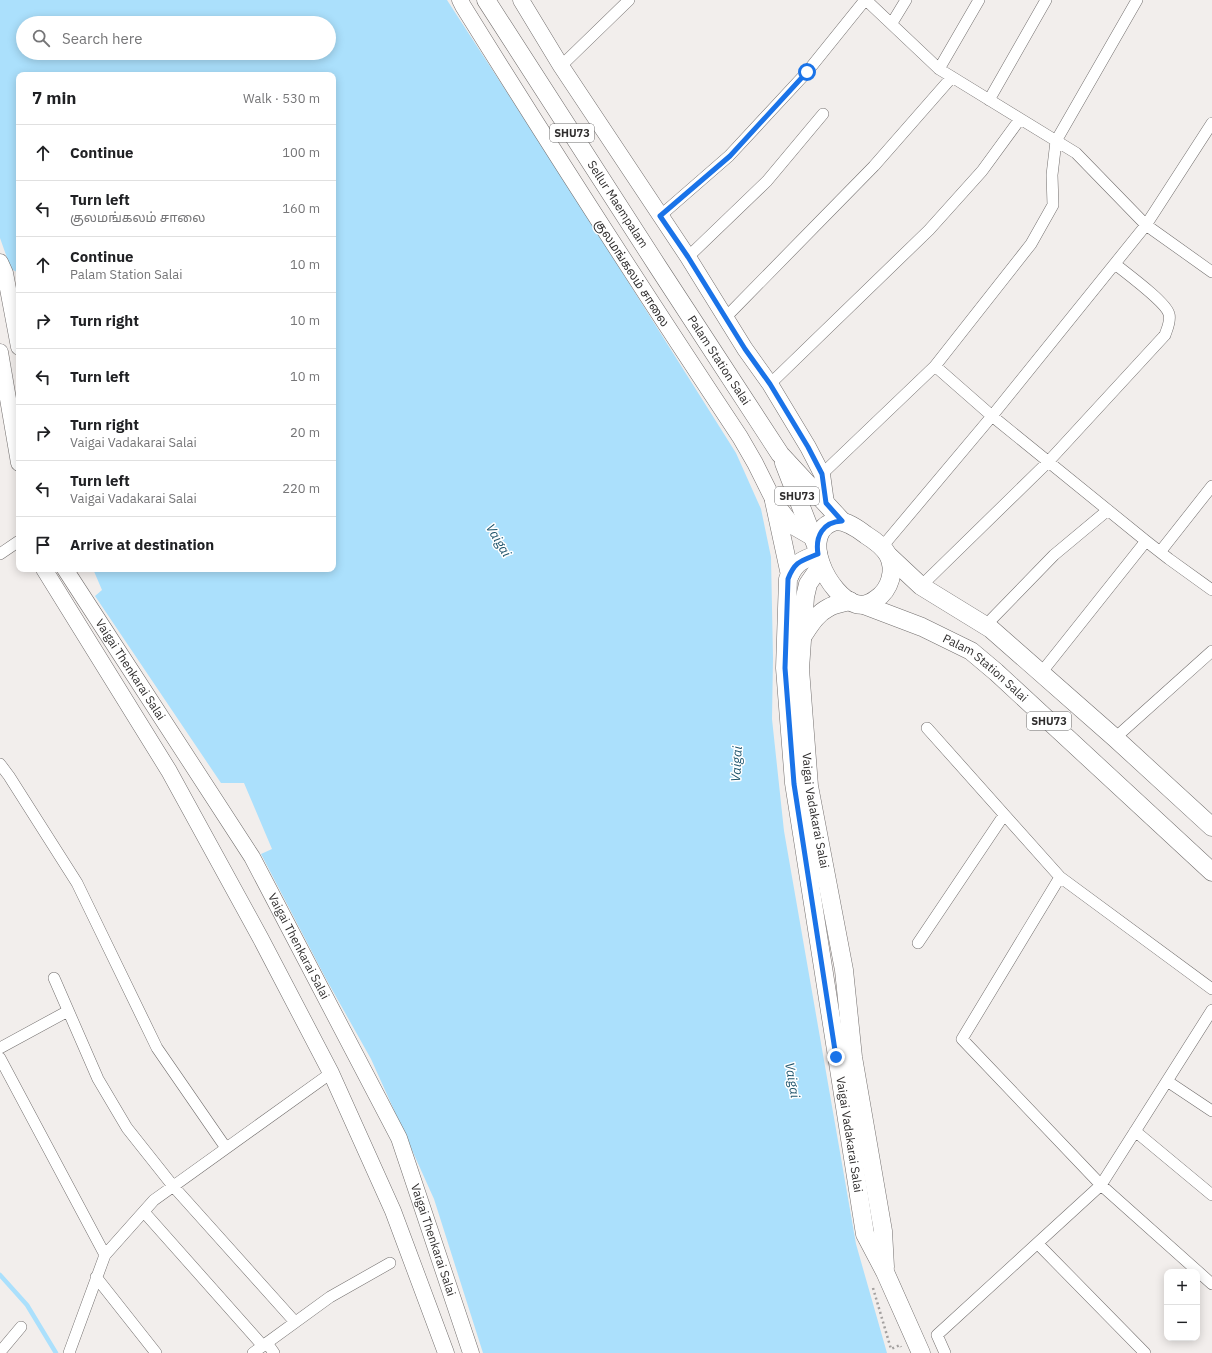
<!DOCTYPE html>
<html lang="en">
<head>
<meta charset="utf-8">
<style>
  body { margin:0; font-family:"IBM Plex Sans","Noto Sans Tamil",sans-serif; background:#f6f6f6; color:#202124 }
  .controls { position:absolute; right:12px; bottom:12px; display:grid; overflow:hidden; border-radius:8px; box-shadow:0 2px 10px #0003 }
  .controls button { width:36px; height:36px; display:grid; place-items:center; padding:0; border:0; border-bottom:1px solid #e0e0e0; background:#fff; color:#202124; font:20px sans-serif }
  .stop { position:absolute; width:12px; height:12px; margin:-9px; border:3px solid #1a73e8; border-radius:50%; background:#fff }
  .stop.end { background:#1a73e8; border-color:#fff; box-shadow:0 1px 4px #0008 }
  .list { margin:0; padding:0; list-style:none }
  h2 { display:flex; justify-content:space-between; align-items:center; height:52px; margin:0; padding:0 16px; font-size:17px }
  h2 small { font-size:13px; font-weight:400; color:#757577 }
  .list li { display:grid; grid-template-columns:26px 1fr auto; gap:12px; align-items:center; box-sizing:border-box; height:56px; padding:0 16px; border-top:1px solid #e0e0e0 }
  .list b { display:block; font-size:15px; white-space:nowrap }
  .list p { margin:0; font-size:13px; white-space:nowrap; color:#757577 }
  .list em { font-size:13px; font-style:normal; color:#757577 }
  .icon { flex:none; width:22px; height:22px; fill:none; stroke:currentColor; stroke-width:2; stroke-linecap:round; stroke-linejoin:round }
  .map { position:relative; flex:none; width:1212px; height:1353px; overflow:hidden }
  .search { position:absolute; background:#fff; box-shadow:0 2px 10px #0003; left:16px; top:16px; width:320px; height:44px; display:flex; align-items:center; gap:10px; box-sizing:border-box; padding:0 14px; border-radius:22px; color:#757577; font-size:15px }
  .panel { position:absolute; background:#fff; box-shadow:0 2px 10px #0003; left:16px; top:72px; width:320px; height:500px; border-radius:8px }
  .map>svg:first-child { display:block }
  .water { fill:#abe0fc; fill-rule:evenodd }
  .lines { fill:none; stroke-linecap:round; stroke-linejoin:round }
  .stream { stroke:#abe0fc; stroke-width:4.5 }
  .street-casing { stroke:#726e6d; stroke-width:12 }
  .secondary-casing { stroke:#726e6d; stroke-width:17 }
  .primary-casing { stroke:#726e6d; stroke-width:19 }
  .path { stroke:#a3a09f; stroke-width:2.5; stroke-dasharray:2 3; stroke-linecap:butt }
  .street { stroke:#fff; stroke-width:11 }
  .secondary { stroke:#fff; stroke-width:16 }
  .primary { stroke:#fff; stroke-width:18 }
  .route { stroke:#1a73e8; stroke-width:5 }
  .labels { text-anchor:middle; stroke-width:3; stroke-linejoin:round; paint-order:stroke }
  .shield { fill:#fff; stroke:#6d6c6c; stroke-width:1 }
  .shield-label { font-size:11px; font-weight:bold; fill:#2f2d2d }
  .street-label { font-size:12px; fill:#2f2d2d; stroke:#fff }
  .water-label { font-size:13px; font-style:italic; fill:#20556c; stroke:#fff }
</style>
</head>
<body>
<div class="map">
<svg width="1212" height="1353" viewBox="0 0 1212 1353">
  <rect width="100%" height="100%" fill="#f2eeec"/>
  <path class="water" d="M0 0H447L571 191 736 453 761 509 771 557 773 658 772 719 784 831 856 1244 887 1353H483L434 1199 371 1059 325 977 261 854 272 849 244 783H221L95 596 102 590 93 569H333V75H19V273L11 269 0 238ZM23 23H329V53H23Z"/>
  <g class="lines">
    <path class="stream" d="M0 1275 27 1305 56 1353"/>
    <g class="street-casing">
      <path id="street" d="M866 0 939 69 1076 153 1146 225 1212 272
        M1137 0 1056 141 1052 175 1053 205 1031 244 935 366 992 416 1146 541 1169 559 1212 590
        M892 23 906 0
        M561 66 629 0
        M939 69 979 0
        M989 100 1046 0
        M660 216 729 156 807 72 865 0
        M688 257 767 181 823 114
        M726 317 874 166 952 77
        M770 384 929 230 982 171 1020 119
        M822 474 935 366
        M882 547 992 416 1146 225 1212 123
        M1160 552 1212 486
        M0 554 19 541
        M921 586 1048 462 1165 335C1167 329 1171 321 1169 314 1166 302 1126 273 1115 264
        M985 626 1054 555 1108 510
        M1041 673 1146 541
        M927 728 1060 877 1212 989
        M1115 738 1212 651
        M0 764 9 776 77 883 157 1048 226 1148
        M1060 877 962 1039 1101 1185 1212 1284
        M918 943 1004 815
        M54 978 98 1079 127 1128 173 1186 295 1322
        M0 1048 68 1011
        M0 1058 105 1255
        M1167 1081 1212 1111
        M1135 1131 1212 1195
        M144 1212 263 1346
        M1038 1244 1145 1353
        M96 1277 156 1353
        M267 1343 274 1353
        M0 1352 21 1327
        M69 1353 105 1255 154 1200 331 1073
        M253 1353 330 1297 390 1263
        M945 1353 937 1335 1101 1185 1212 1010"/>
    </g>
    <g class="secondary-casing">
      <g id="secondary">
        <path d="M460 0 463 6C553 151 646 295 740 437L755 463 774 501 794 527 813 538"/>
        <path d="M521 0 561 66 688 257 745 349 770 384 808 447 822 474 826 503"/>
        <path d="M0 262 5 273 19 347"/>
        <path d="M0 352 19 463"/>
        <path d="M44 569 169 771 261 939 331 1073 393 1211 446 1353"/>
        <path id="s1" d="M65 569 252 857 399 1138 471 1353"/>
      </g>
    </g>
    <g class="primary-casing">
      <g id="primary">
        <path id="s2" d="M486 0 658 267 780 454 842 521"/>
        <path d="M784 463 817 548"/>
        <path d="M774 501 790 575"/>
        <path d="M836 521C847 521 857 528 866 535 874 540 883 546 888 555 896 570 890 590 876 599 871 603 863 606 856 604 829 597 796 531 836 521Z"/>
        <path id="s3" d="M818 554C801 561 796 561 788 579L785 668 794 783 865 1234 885 1272 921 1353"/>
        <path d="M889 556 921 586 991 629 1115 738 1212 827"/>
        <path id="s4" d="M821 565 808 584 805 597 800 669 809 786 844 970 853 1057 883 1231 885 1267"/>
        <path id="s5" d="M864 605 922 627 971 651 996 672 1212 872"/>
        <path d="M802 637C809 627 816 614 828 608 834 604 842 603 850 601"/>
      </g>
    </g>
    <path class="path" d="M873 1288 891 1349 900 1345 901 1347"/>
    <use href="#street" class="street"/>
    <use href="#secondary" class="secondary"/>
    <use href="#primary" class="primary"/>
  </g>
  <g class="lines">
    <path class="route" d="M807 72 730 156 660 216 688 257 745 349 770 384 808 447 822 474 826 503 842 521C823 522 815 536 818 554 801 561 795 561 788 579L785 668 794 784 836 1057"/>
  </g>
  <g class="labels">
    <g class="shield">
      <rect x="550" y="124" width="44" height="18" rx="3"/>
      <rect x="775" y="487" width="44" height="18" rx="3"/>
      <rect x="1027" y="712" width="44" height="18" rx="3"/>
    </g>
    <g class="shield-label">
      <text x="572" y="137">SHU73</text>
      <text x="797" y="500">SHU73</text>
      <text x="1049" y="725">SHU73</text>
    </g>
    <g class="street-label">
      <text dy="4" stroke="none"><textPath href="#s2" startOffset="243">Sellur Maempalam</textPath></text>
      <text transform="translate(632 273) rotate(57)" y="4">குலமங்கலம் சாலை</text>
      <text dy="4" stroke="none"><textPath href="#s2" startOffset="429">Palam Station Salai</textPath></text>
      <text dy="4" stroke="none"><textPath href="#s1" startOffset="120">Vaigai Thenkarai Salai</textPath></text>
      <text dy="4" stroke="none"><textPath href="#s5" startOffset="138">Palam Station Salai</textPath></text>
      <text dy="4" stroke="none"><textPath href="#s4" startOffset="251">Vaigai Vadakarai Salai</textPath></text>
      <text dy="4" stroke="none"><textPath href="#s1" startOffset="444">Vaigai Thenkarai Salai</textPath></text>
      <text dy="4" stroke="none"><textPath href="#s3" startOffset="601">Vaigai Vadakarai Salai</textPath></text>
      <text dy="4" stroke="none"><textPath href="#s1" startOffset="768">Vaigai Thenkarai Salai</textPath></text>
    </g>
    <g class="water-label">
      <text transform="translate(499 540) rotate(59)" y="5">Vaigai</text>
      <text transform="translate(736 764) rotate(-87)" y="5">Vaigai</text>
      <text transform="translate(793 1080) rotate(80)" y="5">Vaigai</text>
    </g>
  </g>
</svg>
<div class="controls">
<button>+</button>
<button>−</button>
</div>
<div class="stop" style="left:807px;top:72px"></div>
<div class="stop end" style="left:836px;top:1057px"></div>
<div class="search"><svg class="icon" aria-label="search" viewBox="0 0 24 24"><circle cx="10" cy="10" r="6"/><path d="M15 15l6 6"/></svg>Search here</div>
<section class="panel">
<h2>7 min<small>Walk · 530 m</small></h2>
<ul class="list">
<li><svg class="icon" aria-label="ahead" viewBox="0 0 24 24"><path d="M12 20V5M6 11l6-6 6 6"/></svg><div><b>Continue</b></div><em>100 m</em></li>
<li><svg class="icon" aria-label="left" viewBox="0 0 24 24"><path d="M17 20v-9H6M10 6l-5 5 5 5"/></svg><div><b>Turn left</b><p>குலமங்கலம் சாலை</p></div><em>160 m</em></li>
<li><svg class="icon" aria-label="ahead" viewBox="0 0 24 24"><path d="M12 20V5M6 11l6-6 6 6"/></svg><div><b>Continue</b><p>Palam Station Salai</p></div><em>10 m</em></li>
<li><svg class="icon" aria-label="right" viewBox="0 0 24 24"><path d="M7 20v-9h11M14 6l5 5-5 5"/></svg><div><b>Turn right</b></div><em>10 m</em></li>
<li><svg class="icon" aria-label="left" viewBox="0 0 24 24"><path d="M17 20v-9H6M10 6l-5 5 5 5"/></svg><div><b>Turn left</b></div><em>10 m</em></li>
<li><svg class="icon" aria-label="right" viewBox="0 0 24 24"><path d="M7 20v-9h11M14 6l5 5-5 5"/></svg><div><b>Turn right</b><p>Vaigai Vadakarai Salai</p></div><em>20 m</em></li>
<li><svg class="icon" aria-label="left" viewBox="0 0 24 24"><path d="M17 20v-9H6M10 6l-5 5 5 5"/></svg><div><b>Turn left</b><p>Vaigai Vadakarai Salai</p></div><em>220 m</em></li>
<li><svg class="icon" aria-label="arrive" viewBox="0 0 24 24"><path d="M6 21V4h12l-3 4 3 4H6"/></svg><div><b>Arrive at destination</b></div></li>
</ul>
</section>
</div>
</body>
</html>
